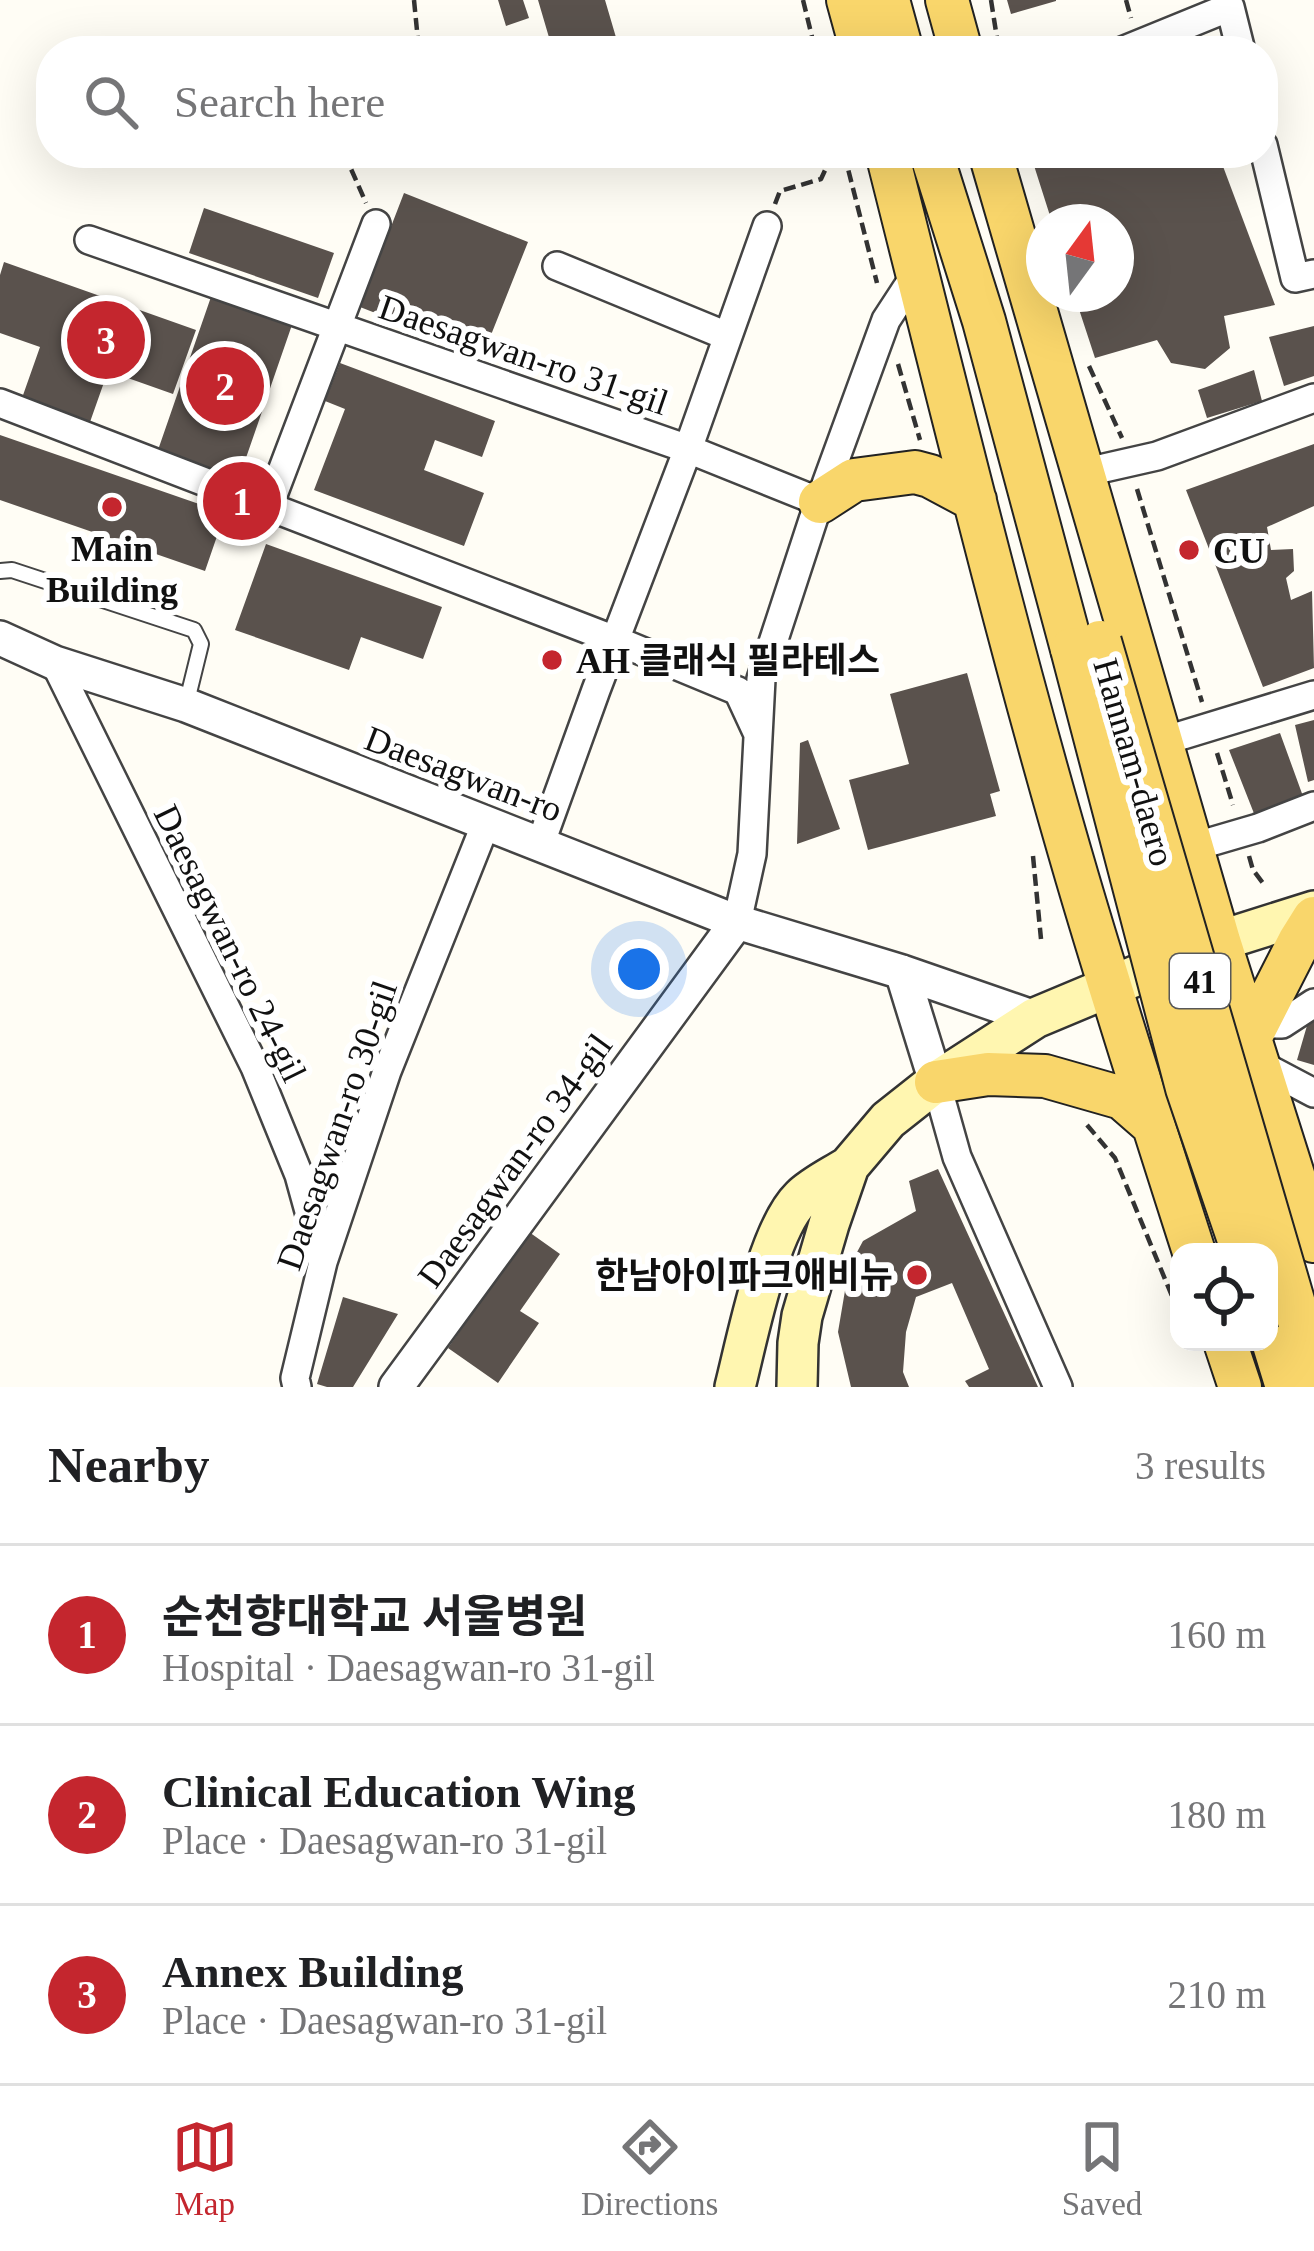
<!DOCTYPE html>
<html lang="en">
<head>
<meta charset="utf-8">
<style>
  body { margin:0; font-family:"Times New Roman","Noto Sans KR",serif; background:#f6f6f6; color:#202124 }
  .controls { position:absolute; right:36px; bottom:36px; display:grid; overflow:hidden; border-radius:24px; box-shadow:0 12px 48px #0002 }
  .controls button { width:108px; height:108px; display:grid; place-items:center; padding:0; border:0; border-bottom:3px solid #e0e0e0; background:#fff; color:#202124; font:60px sans-serif }
  .compass { position:absolute; left:1026px; top:204px; width:108px; height:108px; border-radius:50%; background:#fff; box-shadow:0 12px 48px #0002; rotate:15deg }
  .you { position:absolute; left:639px; top:969px; width:42px; height:42px; margin:-30px; border:9px solid #fff; border-radius:50%; background:#1a73e8; box-shadow:0 0 0 18px #1a73e833 }
  .badge { display:grid; place-items:center; width:78px; height:78px; border-radius:50%; background:#c4262e; color:#fff; font-size:39px; font-weight:700 }
  .pin { position:absolute; translate:-50% -50%; border:6px solid #fff; box-shadow:0 3px 12px #0006 }
  .list { margin:0; padding:0; list-style:none }
  h2 { display:flex; justify-content:space-between; align-items:center; height:156px; margin:0; padding:0 48px; font-size:51px }
  h2 small { font-size:39px; font-weight:400; color:#757577 }
  .list li { display:grid; grid-template-columns:78px 1fr auto; gap:36px; align-items:center; box-sizing:border-box; height:180px; padding:0 48px; border-top:3px solid #e0e0e0 }
  .list b { display:block; font-size:45px; white-space:nowrap }
  .list p { margin:0; font-size:39px; white-space:nowrap; color:#757577 }
  .list em { font-size:39px; font-style:normal; color:#757577 }
  .icon { flex:none; width:66px; height:66px; fill:none; stroke:currentColor; stroke-width:2; stroke-linecap:round; stroke-linejoin:round }
  .map { position:relative; flex:none; width:1314px; height:1387px; overflow:hidden }
  .search { position:absolute; background:#fff; box-shadow:0 12px 48px #0002; left:36px; right:36px; top:36px; height:132px; display:flex; align-items:center; gap:30px; box-sizing:border-box; padding:0 42px; border-radius:48px; color:#757577; font-size:45px }
  .sheet { height:696px; background:#fff }
  nav { display:flex; justify-content:space-around; align-items:center; box-sizing:border-box; height:168px; border-top:3px solid #e0e0e0; background:#fff; font-size:33px; color:#757577 }
  nav a { display:grid; justify-items:center; gap:6px }
  nav .on { color:#c4262e }
  .map>svg:first-child { display:block }
  .building { fill:#5a524d }
  .lines { fill:none; stroke-linecap:round; stroke-linejoin:round }
  .service-casing { stroke:#444; stroke-width:18 }
  .minor-casing { stroke:#444; stroke-width:32 }
  .tertiary-casing { stroke:#444; stroke-width:38 }
  .secondary-casing { stroke:#333; stroke-width:44 }
  .primary-casing { stroke:#222; stroke-width:46 }
  .path { stroke:#333; stroke-width:4.5; stroke-dasharray:12 6; stroke-linecap:butt }
  .service { stroke:#fff; stroke-width:14 }
  .minor { stroke:#fff; stroke-width:27 }
  .tertiary { stroke:#fff; stroke-width:33 }
  .secondary { stroke:#fff6b0; stroke-width:39 }
  .primary { stroke:#f9d66b; stroke-width:42 }
  .primary-bridge-casing { stroke:#222; stroke-width:46; stroke-linecap:butt }
  .primary-bridge { stroke:#f9d66b; stroke-width:42 }
  .poi-dot { fill:#c4262e; stroke:#fff; stroke-width:4.5 }
  .labels { text-anchor:middle; stroke-width:12; stroke-linejoin:round; paint-order:stroke }
  .shield { fill:#fff; stroke:#585858; stroke-width:3 }
  .shield-label { font-size:33px; font-weight:bold; fill:#111 }
  .street-label { font-size:36px; fill:#111; stroke:#fff }
  .poi-label { font-size:36px; font-weight:bold; fill:#111; stroke:#fff; text-anchor:start }
</style>
</head>
<body>
<div class="map">
<svg width="1314" height="1387" viewBox="0 0 1314 1387">
  <rect width="100%" height="100%" fill="#fffdf5"/>
  <path class="building" d="M498 0H523L529 18 506 26Z
    M538 0H605L620 51H553Z
    M1007 0H1056V1L1011 14Z
    M1030 153H1218L1275 305 1224 316 1230 348 1205 369 1171 363 1157 340 1095 358 1074 294H1116V222H1052Z
    M404 193 528 242 483 355 360 307Z
    M204 208 334 253 318 298 189 253Z
    M4 262 196 330 173 394 108 371 90 422 22 398 40 347 0 333V275Z
    M212 294 293 322 239 478 158 450Z
    M1314 326V376L1284 386 1269 337Z
    M340 363 495 421 482 457 435 440 424 470 484 493 464 546 314 490 345 409 325 401Z
    M1254 370 1262 401 1207 418 1198 390Z
    M0 435 225 513 205 571 0 500Z
    M1314 444V506L1267 527 1271 550 1293 549 1294 571 1286 578 1291 600 1312 591 1314 668 1263 687 1186 490Z
    M266 544 442 607 423 659 361 637 349 670 235 630Z
    M967 673 1000 791 990 794 996 816 868 850 849 780 909 764 890 694Z
    M1314 720V780L1308 782 1295 725Z
    M1280 733 1304 799 1255 816 1229 750Z
    M808 740 840 829 797 844 800 743Z
    M1313 1005H1314V1065L1297 1060Z
    M938 1169 1038 1387H969L965 1381 989 1369 952 1283 916 1297 906 1332 903 1372 909 1387H851L838 1332 849 1267 863 1241 916 1211 909 1181Z
    M529 1232 560 1254 520 1311 539 1323 498 1383 448 1348Z
    M343 1297 398 1314 353 1387H327L317 1384Z"/>
  <g class="lines">
    <g class="service-casing">
      <path id="service" d="M0 571 12 570 194 630 201 644 186 705"/>
    </g>
    <g class="minor-casing">
      <path id="minor" d="M1122 51 1230 7 1241 51
        M1263 145 1295 278 1314 274
        M89 240 688 449 820 502
        M557 266 727 336
        M0 403 615 640 738 691 757 732
        M1082 473 1157 456 1314 398
        M268 508 376 224
        M55 663 255 1067 299 1175 323 1262
        M1160 742 1314 695
        M540 845 596 690 688 449 767 226
        M1193 847 1258 828 1314 806
        M737 922 752 854 761 679 813 520 886 320 918 271
        M1258 1024H1282L1314 1003
        M1259 1064 1314 1093
        M936 1082 957 1157 1058 1387
        M297 1387 295 1378 323 1262 387 1071 486 823"/>
    </g>
    <g class="tertiary-casing">
      <path id="tertiary" d="M0 638 55 663 186 705 737 922 902 972 1035 1018
        M902 972 936 1082
        M396 1387 737 922"/>
    </g>
    <g class="secondary-casing">
      <path id="secondary" d="M735 1387C747 1340 768 1230 801 1198 814 1185 834 1176 849 1166
        M797 1387 798 1343 802 1316 829 1224 849 1166 888 1120 936 1082 1035 1018 1219 941 1314 911"/>
    </g>
    <g class="primary-casing">
      <path id="primary" d="M848 0 862 51
        M888 0 902 51
        M947 0 961 51
        M887 153C948 395 1007 638 1077 877 1114 1003 1154 1127 1194 1252
        M931 153 984 321 1072 649
        M990 153 1219 941 1314 1241
        M820 502 854 480 915 472 930 476 975 500
        M1250 1038 1299 942 1314 918
        M936 1082 988 1074 1045 1076 1122 1098 1153 1125
        M1299 1321 1314 1368
        M1269 1328 1287 1387
        M1225 1342 1240 1387"/>
    </g>
    <path class="path" d="M414 0 419 51
      M803 0 815 49 824 48
      M991 0 999 51
      M1126 0 1131 18
      M344 153 366 203
      M844 153 877 283
      M775 204 780 191 821 179 833 153
      M898 364 920 440
      M1089 366 1122 438
      M1137 489 1202 702
      M1217 753 1233 805
      M1033 856 1041 939
      M1249 856 1253 870 1266 887
      M1087 1125 1115 1158 1179 1313"/>
    <use href="#service" class="service"/>
    <use href="#minor" class="minor"/>
    <use href="#tertiary" class="tertiary"/>
    <use href="#secondary" class="secondary"/>
    <use href="#primary" class="primary"/>
    <g class="primary-bridge-casing">
      <path id="primary-bridge" d="M1100 642 1299 1321
        M1072 649 1187 1088 1243 1252"/>
    </g>
    <use href="#primary-bridge" class="primary-bridge"/>
  </g>
  <g class="poi-dot">
    <circle cx="112" cy="507" r="12"/>
    <circle cx="1189" cy="550" r="12"/>
    <circle cx="552" cy="660" r="12"/>
    <circle cx="917" cy="1275" r="12"/>
  </g>
  <g class="labels">
    <rect class="shield" x="1170" y="954" width="60" height="54" rx="9"/>
    <g class="shield-label">
      <text x="1200" y="993">41</text>
    </g>
    <g class="street-label">
      <text transform="translate(524 354) rotate(19)" y="13">Daesagwan-ro 31-gil</text>
      <text transform="translate(1135 762) rotate(74)" y="13">Hannam-daero</text>
      <text transform="translate(464 773) rotate(21)" y="13">Daesagwan-ro</text>
      <text transform="translate(231 943) rotate(64)" y="13">Daesagwan-ro 24-gil</text>
      <text transform="translate(336 1125) rotate(-71)" y="13">Daesagwan-ro 30-gil</text>
      <text transform="translate(514 1160) rotate(-54)" y="13">Daesagwan-ro 34-gil</text>
    </g>
    <g class="poi-label">
      <text x="112" y="561" text-anchor="middle">Main<tspan x="112" dy="41">Building</tspan></text>
      <text x="1213" y="563">CU</text>
      <text x="576" y="673">AH 클래식 필라테스</text>
      <text x="893" y="1288" text-anchor="end">한남아이파크애비뉴</text>
    </g>
  </g>
</svg>
<div class="controls">
<button><svg class="icon" aria-label="locate" viewBox="0 0 24 24"><circle cx="12" cy="12" r="6"/><path d="M12 2v4M12 18v4M2 12h4M18 12h4"/></svg></button>
</div>
<svg class="compass" viewBox="-18 -18 36 36"><path d="M0-13l5 13h-10z" fill="#e53935"/><path d="M0 13l5-13h-10z" fill="#757577"/></svg>
<div class="you"></div>
<div class="pin badge" style="left:242px;top:501px">1</div>
<div class="pin badge" style="left:225px;top:386px">2</div>
<div class="pin badge" style="left:106px;top:340px">3</div>
<div class="search"><svg class="icon" aria-label="search" viewBox="0 0 24 24"><circle cx="10" cy="10" r="6"/><path d="M15 15l6 6"/></svg>Search here</div>
</div>
<section class="sheet">
<h2>Nearby<small>3 results</small></h2>
<ul class="list">
<li><span class="badge">1</span><div><b>순천향대학교 서울병원</b><p>Hospital · Daesagwan-ro 31-gil</p></div><em>160 m</em></li>
<li><span class="badge">2</span><div><b>Clinical Education Wing</b><p>Place · Daesagwan-ro 31-gil</p></div><em>180 m</em></li>
<li><span class="badge">3</span><div><b>Annex Building</b><p>Place · Daesagwan-ro 31-gil</p></div><em>210 m</em></li>
</ul>
</section>
<nav>
<a class="on"><svg class="icon" aria-label="map" viewBox="0 0 24 24"><path d="M3 6l6-2 6 2 6-2v14l-6 2-6-2-6 2zM9 4v14M15 6v14"/></svg>Map</a>
<a><svg class="icon" aria-label="directions" viewBox="0 0 24 24"><path d="M12 3l9 9-9 9-9-9zM9 14v-3h6M13 9l2 2-2 2"/></svg>Directions</a>
<a><svg class="icon" aria-label="saved" viewBox="0 0 24 24"><path d="M7 4h10v16l-5-4-5 4z"/></svg>Saved</a>
</nav>
</body>
</html>
